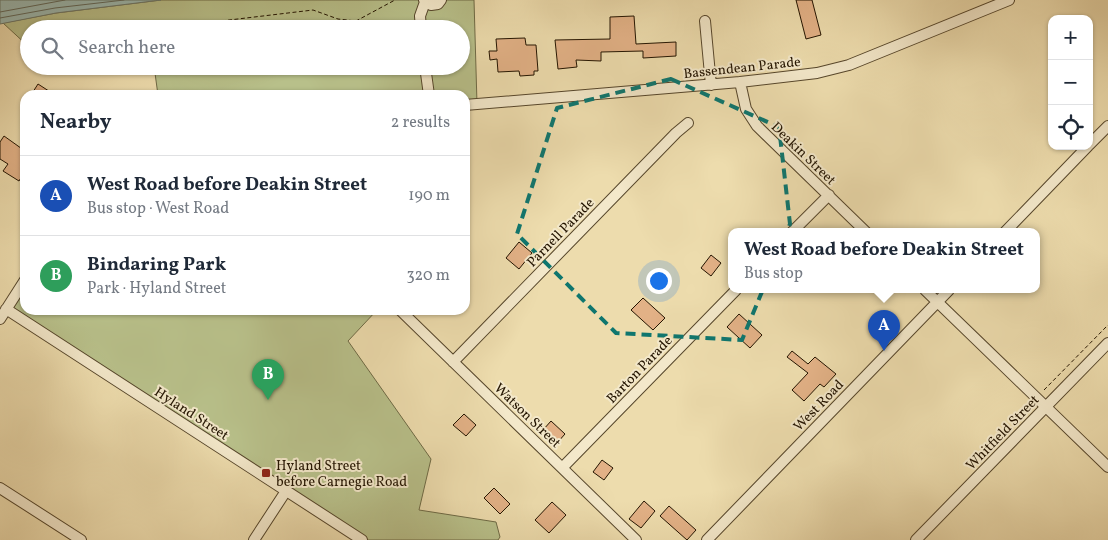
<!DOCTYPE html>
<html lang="en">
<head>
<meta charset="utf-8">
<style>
  body { margin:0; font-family:Vollkorn,serif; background:#f6f6f7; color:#1f2937 }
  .controls { position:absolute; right:15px; top:15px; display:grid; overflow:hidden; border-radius:10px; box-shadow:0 1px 4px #0004 }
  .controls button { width:45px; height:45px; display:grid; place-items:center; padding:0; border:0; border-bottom:1px solid #e0e1e3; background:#fff; color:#1f2937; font:25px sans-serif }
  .you { position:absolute; left:658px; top:280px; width:18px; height:18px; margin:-12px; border:4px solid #fff; border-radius:50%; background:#1a73e8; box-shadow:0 0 0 8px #1a73e833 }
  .badge { display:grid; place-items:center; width:32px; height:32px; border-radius:50%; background:#1a73e8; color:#fff; font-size:16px; font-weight:700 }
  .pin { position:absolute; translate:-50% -41px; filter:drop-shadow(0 1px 2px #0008) }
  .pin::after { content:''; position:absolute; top:26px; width:18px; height:15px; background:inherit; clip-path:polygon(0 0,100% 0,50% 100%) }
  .popup { position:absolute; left:728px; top:228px; width:312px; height:65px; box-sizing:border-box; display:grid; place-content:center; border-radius:10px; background:#fff; filter:drop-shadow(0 1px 4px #0005); font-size:16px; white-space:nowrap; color:#747a83 }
  .popup b { font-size:19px; color:#1f2937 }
  .popup::after { content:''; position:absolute; left:50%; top:100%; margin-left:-10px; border:10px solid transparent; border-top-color:#fff }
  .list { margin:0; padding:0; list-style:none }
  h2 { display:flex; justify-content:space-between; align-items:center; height:65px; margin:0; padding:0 20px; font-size:21px }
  h2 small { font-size:16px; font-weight:400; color:#747a83 }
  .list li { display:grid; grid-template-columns:32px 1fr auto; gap:15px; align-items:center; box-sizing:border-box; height:80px; padding:0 20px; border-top:1px solid #e0e1e3 }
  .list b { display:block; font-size:19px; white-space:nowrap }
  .list p { margin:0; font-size:16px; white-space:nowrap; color:#747a83 }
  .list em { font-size:16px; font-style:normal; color:#747a83 }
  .icon { flex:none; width:28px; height:28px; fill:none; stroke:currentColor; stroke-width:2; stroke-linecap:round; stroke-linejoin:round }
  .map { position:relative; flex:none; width:1108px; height:540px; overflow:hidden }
  .search { position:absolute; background:#fff; box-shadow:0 1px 4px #0004; left:20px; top:20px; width:450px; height:55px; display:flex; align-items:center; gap:12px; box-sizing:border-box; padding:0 18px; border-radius:28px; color:#747a83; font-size:19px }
  .panel { position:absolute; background:#fff; box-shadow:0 1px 4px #0004; left:20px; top:90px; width:450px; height:225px; border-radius:15px }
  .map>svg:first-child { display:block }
  .green { fill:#b8c08a; stroke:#6e6a45 }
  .water { fill:#9bbab3; stroke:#6b786b }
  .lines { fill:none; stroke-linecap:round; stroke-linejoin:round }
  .shore { stroke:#5f675a; stroke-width:1 }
  .building { fill:#e2b186; stroke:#231400 }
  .minor-casing { stroke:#56462b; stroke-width:12 }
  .path { stroke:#231400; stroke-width:1; stroke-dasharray:4 2.5; stroke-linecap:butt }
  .minor { stroke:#f3e8ca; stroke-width:10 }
  .marked { fill:none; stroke:#0f766e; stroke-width:4; stroke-dasharray:10 6; stroke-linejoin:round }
  .poi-dot { fill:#8f2418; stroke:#f3e8ca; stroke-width:2 }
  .labels { text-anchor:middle; stroke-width:4; stroke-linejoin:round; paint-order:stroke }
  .street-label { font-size:14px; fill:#231400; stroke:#f3e8ca }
  .poi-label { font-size:14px; fill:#231400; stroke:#f3e8ca; text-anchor:start }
</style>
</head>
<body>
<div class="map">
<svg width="1108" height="540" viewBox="0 0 1108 540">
  <rect width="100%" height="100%" fill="#eddcad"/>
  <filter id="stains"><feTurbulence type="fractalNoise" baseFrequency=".004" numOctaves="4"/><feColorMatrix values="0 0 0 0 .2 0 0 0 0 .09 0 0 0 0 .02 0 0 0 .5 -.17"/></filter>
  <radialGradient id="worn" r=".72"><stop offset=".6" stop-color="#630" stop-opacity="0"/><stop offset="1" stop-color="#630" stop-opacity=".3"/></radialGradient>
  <path class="green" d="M161 0H474L477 104 465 105V95H158L154 66H461V29H29V47L3 23 56 13Z
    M25 280V310H377L348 341 431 459 419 510 496 522 500 537 498 540H362L6 309Z"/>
  <path class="water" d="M0 0H161L56 13 0 24Z"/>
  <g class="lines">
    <path class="shore" d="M0 12 65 0
      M0 18 55 8 124 0"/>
  </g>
  <path class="building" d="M796 0H812L821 35 806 39Z
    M634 16 636 44 676 42V56L643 58V51L601 52V61L576 60 577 67 558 69 555 40 610 39V17Z
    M525 38 526 45H536L538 71H534V75L520 76 519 71 498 72 497 59 490 60 489 51H497L496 39Z
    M38 84 55 95H31Z
    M4 136 25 151V171L19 181 3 171 8 164 0 159V142Z
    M519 242 532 253 519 269 506 258Z
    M711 255 721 263 711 276 701 268Z
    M643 298 665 318 653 330 631 310Z
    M739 314 762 335 750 348 727 327Z
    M792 351 808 364 815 357 836 374 824 387 820 384 804 401 792 390 808 373 787 357Z
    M464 414 476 425 466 436 453 425Z
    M551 421 565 434 557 443 543 430Z
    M602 460 613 468 604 480 593 472Z
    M494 488 510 504 500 514 484 498Z
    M644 501 655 511 641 528 629 519Z
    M552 502 566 515 549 533 535 520Z
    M669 506 696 530 687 540 660 516Z"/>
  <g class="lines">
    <g class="minor-casing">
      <path id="minor" d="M424 0 431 5 438 4 441 0
        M705 21 711 85
        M421 29 420 16 425 2
        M425 66 429 95
        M740 82 746 109 757 126 866 232
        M465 105 740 82 817 73 849 65 1009 0
        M1089 145 1108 126
        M792 232 829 195
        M1005 232 1088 146
        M925 290 1108 467
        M6 309 362 540
        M400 310 636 540
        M0 319 25 280
        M453 362 676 133 688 123
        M562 468 736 290
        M0 488 81 540
        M254 540 286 491
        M707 540 949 290
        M916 540 1108 343"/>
    </g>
    <path class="path" d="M189 21H221L313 10 338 19 356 21 395 0
      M1044 390 1108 325"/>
    <use href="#minor" class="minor"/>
  </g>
  <path class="marked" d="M671 79 779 127 790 224 742 340 616 333 517 234 557 108Z"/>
  <rect class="poi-dot" x="261" y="468" width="10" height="10" rx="2.5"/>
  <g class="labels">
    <g class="street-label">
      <text transform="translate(742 67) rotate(-6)" y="5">Bassendean Parade</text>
      <text transform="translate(804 153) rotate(44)" y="5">Deakin Street</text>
      <text transform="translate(560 232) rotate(-46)" y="5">Parnell Parade</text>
      <text transform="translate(639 369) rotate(-46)" y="5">Barton Parade</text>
      <text transform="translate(818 405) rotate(-46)" y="5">West Road</text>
      <text transform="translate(192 413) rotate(33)" y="5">Hyland Street</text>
      <text transform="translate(528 415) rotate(44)" y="5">Watson Street</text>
      <text transform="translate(1002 432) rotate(-46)" y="5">Whitfield Street</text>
    </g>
    <g class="poi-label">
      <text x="276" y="470">Hyland Street<tspan x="276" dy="16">before Carnegie Road</tspan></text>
    </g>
  </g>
  <rect width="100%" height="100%" filter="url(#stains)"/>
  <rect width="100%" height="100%" fill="url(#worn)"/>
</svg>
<div class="controls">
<button>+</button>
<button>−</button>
<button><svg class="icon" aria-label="locate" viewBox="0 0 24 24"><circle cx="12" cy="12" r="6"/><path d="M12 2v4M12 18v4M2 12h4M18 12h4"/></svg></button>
</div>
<div class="you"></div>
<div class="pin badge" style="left:884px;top:351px;background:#1a4fb4">A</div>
<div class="popup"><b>West Road before Deakin Street</b>Bus stop</div>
<div class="pin badge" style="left:268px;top:400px;background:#2e9e5b">B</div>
<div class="search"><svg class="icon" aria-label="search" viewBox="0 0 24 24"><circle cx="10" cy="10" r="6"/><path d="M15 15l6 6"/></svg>Search here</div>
<section class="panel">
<h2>Nearby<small>2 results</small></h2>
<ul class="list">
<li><span class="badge" style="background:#1a4fb4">A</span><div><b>West Road before Deakin Street</b><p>Bus stop · West Road</p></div><em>190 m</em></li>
<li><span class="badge" style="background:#2e9e5b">B</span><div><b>Bindaring Park</b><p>Park · Hyland Street</p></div><em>320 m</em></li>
</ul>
</section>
</div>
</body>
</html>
